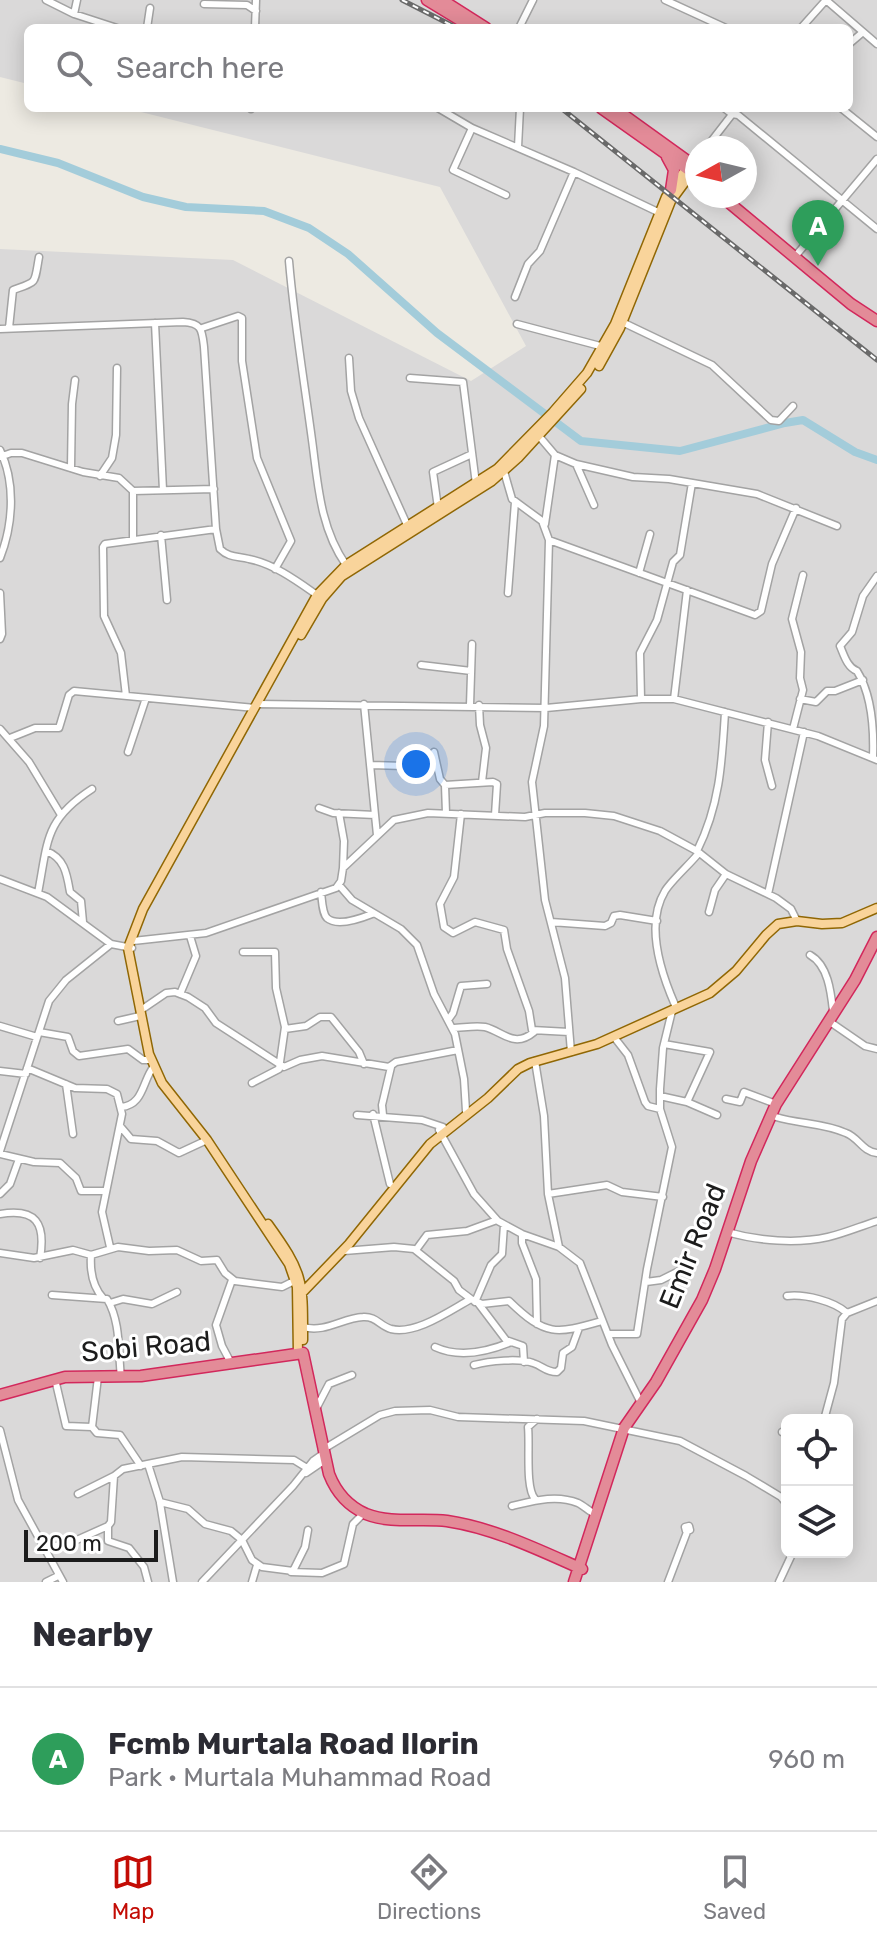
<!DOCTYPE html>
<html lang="en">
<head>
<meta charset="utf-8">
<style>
  body { margin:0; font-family:Rubik,sans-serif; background:#f7f7f7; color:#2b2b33 }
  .controls { position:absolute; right:24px; bottom:24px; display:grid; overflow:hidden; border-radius:12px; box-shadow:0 4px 20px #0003 }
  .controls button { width:72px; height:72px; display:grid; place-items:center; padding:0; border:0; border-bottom:2px solid #e1e1e2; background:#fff; color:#2b2b33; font:40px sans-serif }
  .compass { position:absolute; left:685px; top:136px; width:72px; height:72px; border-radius:50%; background:#fff; box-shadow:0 4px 20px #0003; rotate:262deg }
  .scale { position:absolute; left:24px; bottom:20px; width:134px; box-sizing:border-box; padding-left:8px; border:4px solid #1c1c1c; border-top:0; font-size:22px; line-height:28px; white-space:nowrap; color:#1c1c1c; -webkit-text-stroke:6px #fff; paint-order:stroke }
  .you { position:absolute; left:416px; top:764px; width:28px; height:28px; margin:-20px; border:6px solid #fff; border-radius:50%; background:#1a73e8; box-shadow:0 0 0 12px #1a73e833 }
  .badge { display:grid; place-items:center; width:52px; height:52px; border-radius:50%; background:#c30c05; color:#fff; font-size:26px; font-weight:700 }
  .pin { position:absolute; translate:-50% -66px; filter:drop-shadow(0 2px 4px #0008) }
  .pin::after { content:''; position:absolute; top:42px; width:28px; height:24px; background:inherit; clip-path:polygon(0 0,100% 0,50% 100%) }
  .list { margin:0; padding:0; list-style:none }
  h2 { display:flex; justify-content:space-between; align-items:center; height:104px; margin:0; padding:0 32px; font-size:34px }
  h2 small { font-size:26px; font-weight:400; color:#7c7c81 }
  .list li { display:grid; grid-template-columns:52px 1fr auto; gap:24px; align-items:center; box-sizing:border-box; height:144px; padding:0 32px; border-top:2px solid #e1e1e2 }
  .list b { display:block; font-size:30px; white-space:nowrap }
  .list p { margin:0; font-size:26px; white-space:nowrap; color:#7c7c81 }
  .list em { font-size:26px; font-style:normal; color:#7c7c81 }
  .icon { flex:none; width:44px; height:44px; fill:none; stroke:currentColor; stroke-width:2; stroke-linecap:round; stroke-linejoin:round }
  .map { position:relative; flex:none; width:877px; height:1582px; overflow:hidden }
  .search { position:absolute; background:#fff; box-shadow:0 4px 20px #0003; left:24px; right:24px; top:24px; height:88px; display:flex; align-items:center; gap:20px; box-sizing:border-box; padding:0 28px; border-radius:12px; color:#7c7c81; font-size:30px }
  .sheet { height:248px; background:#fff }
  nav { display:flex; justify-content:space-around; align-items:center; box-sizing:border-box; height:112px; border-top:2px solid #e1e1e2; background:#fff; font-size:22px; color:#7c7c81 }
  nav a { display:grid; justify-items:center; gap:4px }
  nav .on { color:#c30c05 }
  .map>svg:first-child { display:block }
  .residential { fill:#dad9d9; fill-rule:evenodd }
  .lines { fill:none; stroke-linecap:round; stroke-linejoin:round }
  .river { stroke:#a3ccda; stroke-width:8 }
  .minor-casing { stroke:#a3a3a3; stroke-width:9 }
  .major-casing { stroke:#906704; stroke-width:11 }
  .highway-casing { stroke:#d2285c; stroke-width:13 }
  .minor { stroke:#fff; stroke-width:6 }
  .major { stroke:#f9d49b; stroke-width:8 }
  .highway { stroke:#e38b98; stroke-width:10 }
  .rail-casing { stroke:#6a6a6a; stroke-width:5 }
  .rail { stroke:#fff; stroke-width:2; stroke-dasharray:6; stroke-linecap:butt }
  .labels { text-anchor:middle; stroke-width:6; stroke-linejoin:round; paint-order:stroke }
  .street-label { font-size:28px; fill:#1c1c1c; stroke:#fff }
</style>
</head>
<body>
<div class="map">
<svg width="877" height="1582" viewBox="0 0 877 1582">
  <rect width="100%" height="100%" fill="#edeae2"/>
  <path class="residential" d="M0 0H877V1582H0V249L233 260 471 381 526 346 440 187 125 108H849V28H28V84L0 77ZM697 148H745V196H697ZM787 1420H847V1552H787Z"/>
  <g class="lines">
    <path class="river" d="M0 149 58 163 143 197 186 207 264 211 309 228 348 254 437 333 581 441 680 451 785 423 803 420 855 452 877 460"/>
    <g class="minor-casing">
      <path id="minor" d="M46 0 74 14 117 28
        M665 0 726 28
        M826 0 877 44
        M204 4 247 5 256 11
        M74 14 77 0
        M147 28 150 8
        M255 28 256 0
        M519 28 533 0
        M801 28 826 0
        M849 44 863 32
        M251 108V109
        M438 108 472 128 574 172 660 213
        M724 108 732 114 738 115 877 229
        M841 108 877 137
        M472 128 453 170 506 195
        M518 147 520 108
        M706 148 737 108
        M798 253 877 159
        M289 261C294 321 304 380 312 440 318 484 320 528 346 565
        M515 297 528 264 540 251 574 172
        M622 322 712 365 771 420 779 421 793 406
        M155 323 163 490
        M517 324 604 347
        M9 328 13 290C38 281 34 285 39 257
        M202 328 238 316 242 318V361L257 458 291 541 275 569
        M0 329 183 322C202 323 202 330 204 347L216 529 220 549C229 558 238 556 249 559 274 564 297 581 317 595
        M349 358 351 391 359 418 408 527
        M410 378 463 382 476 484
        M538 435 555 455 545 524
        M0 450C16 483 13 525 0 558
        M555 455 576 464 594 505
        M0 457 11 453H22L83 472 119 478 133 491
        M576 464 633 477 669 479 757 494 837 526
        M71 467 72 404 75 380
        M503 468 512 499 542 521 549 540 544 726 532 782 545 900 565 978 571 1052
        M100 476 112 458 116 435 117 368
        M438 508 433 472 472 454
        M161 535 167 600
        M133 538V491L214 489
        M549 540 755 615 761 611 772 564 796 508
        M639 573 650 534
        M0 593 2 634 0 639
        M508 593 515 502
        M421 665 471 671
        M126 696 121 653 104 616 103 547 105 544 216 529
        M641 699 640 653 657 620 673 562 680 555 692 483
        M674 699 687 590
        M800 699 816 702 827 691H835L863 680
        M258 704 546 708 641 699H674L818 736 877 760
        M364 704 377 835
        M470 705 472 644
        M479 705 480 725 486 748 482 782
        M768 722 765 760 772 786
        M0 729 29 762 61 815
        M793 729 803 690 800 678 801 652 792 619 803 575
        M10 738 35 728H59L69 695 74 691 255 708
        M128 752 146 698
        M434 752 440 779 445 785
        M873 757C874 729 872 695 857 671 847 667 844 655 840 646L852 632 863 596 877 576
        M370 765 405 766 436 763
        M319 808 333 813 375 815
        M339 813 344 841 343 868
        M446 813 445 785 493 782 497 784 495 815
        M461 814 454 877 440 904 444 927 453 933 475 922 504 930 507 949 529 1011 532 1030 569 1032
        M46 851C65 858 67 875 70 892L81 901 83 922
        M697 851C720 805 722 762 725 712
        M0 879 47 897 111 944 132 948
        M339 885 352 900 401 929 417 945 434 994 455 1034 464 1079 466 1111
        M321 892C322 899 322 913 327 918 337 927 362 918 372 914
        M38 893C48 842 44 820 92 789
        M768 894 804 732
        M709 912 715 890 726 874
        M551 922 605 926 611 923 614 916 620 915 657 921
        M133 941 206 933 336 888 341 881 343 868 394 820 428 813 525 817 545 813H585L614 816 660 831 697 851 726 874 776 898 791 909 797 921
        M243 952H275L276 988 285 1027 279 1069 252 1083
        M810 955C828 965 831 992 833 1011
        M180 994 196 956 190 936
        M675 1005C661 973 645 924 665 891 671 881 689 865 698 854
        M144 1008 166 993 175 992 188 997 205 1008 216 1023 284 1067 300 1060 322 1056 389 1067 396 1062 458 1050
        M448 1020 453 1013 461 986 487 984
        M118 1021 140 1016
        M833 1024 865 1046 877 1049
        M0 1026 37 1037
        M452 1028C462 1028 475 1025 485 1027 502 1031 514 1049 534 1032
        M285 1029 306 1026 320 1017H331L359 1052 364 1064
        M39 1032 68 1037 73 1051 79 1056 128 1049 143 1060H151
        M614 1037 628 1055 645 1102 648 1106 660 1109
        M664 1044 710 1052 687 1102
        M535 1061 544 1116 548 1194 559 1247
        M27 1068 75 1088 107 1089 117 1094 122 1114 102 1212 110 1247
        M0 1071 26 1074
        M66 1084 73 1134
        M660 1096 687 1102 717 1115
        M726 1099 740 1102 744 1092 776 1104
        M121 1107C144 1105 142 1081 154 1066
        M373 1114 390 1184
        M357 1115 422 1120 443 1127
        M383 1115 382 1105 391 1067
        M776 1117C799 1124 824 1123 846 1133 859 1138 862 1151 877 1153
        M120 1126 131 1139 157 1141 179 1153 207 1140
        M439 1130 474 1194 498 1221 522 1234 559 1247 580 1263 612 1345 641 1403
        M0 1151 49 1001 66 980 111 944
        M0 1154 34 1162 60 1163 76 1178 81 1191H105
        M0 1194 10 1184 19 1159
        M548 1194 607 1185 622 1192 663 1197
        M0 1214C36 1208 46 1223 40 1258
        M727 1232C758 1241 797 1244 828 1237 845 1233 861 1226 877 1221
        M522 1234V1243L536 1279 537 1324
        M416 1250 427 1235 467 1231 497 1220
        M344 1251 394 1247 414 1249 454 1281 459 1290 471 1299 482 1304 509 1301C546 1337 556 1334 602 1321
        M0 1253 34 1258 73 1250 91 1255 118 1247 149 1251 177 1250 201 1261 217 1260 225 1273 235 1281 282 1287 296 1280
        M91 1255C90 1270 93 1287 103 1298
        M646 1282 661 1280 681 1270
        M52 1295 107 1299C121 1322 118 1352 121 1377
        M787 1296C805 1294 834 1301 847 1313
        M475 1302 491 1265 502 1254 504 1225
        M110 1303 123 1299 152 1304 177 1292
        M478 1303 506 1340 523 1346 524 1362
        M303 1327C326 1333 342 1318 363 1317 376 1316 380 1326 391 1329 416 1335 449 1311 471 1299
        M608 1334H637L647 1269 672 1147 660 1109V1089L663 1048 672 1011
        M435 1347C459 1358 487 1352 511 1342
        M231 1363 222 1346 216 1325 232 1280
        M474 1365C489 1361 519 1358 533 1363 543 1366 545 1372 557 1372L561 1368 563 1353 572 1347 579 1328
        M55 1379 66 1426 92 1427 97 1433 120 1435 141 1466
        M316 1409 329 1384 352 1375
        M824 1420 834 1383 842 1319 847 1313 877 1301
        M92 1427 98 1377
        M0 1430 18 1500 63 1582
        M782 1432H787
        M322 1450 380 1415 395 1411 430 1410 458 1417 584 1421 680 1441 746 1476 781 1497 787 1504
        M148 1464 160 1502 188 1509 205 1524 231 1531 242 1540 252 1560 262 1567 293 1571 305 1547 308 1530
        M306 1473 325 1460
        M78 1494 114 1476
        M535 1499C525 1488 530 1445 528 1427L537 1419
        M160 1503 173 1582
        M512 1506C533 1501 556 1494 578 1503 584 1506 589 1511 595 1514
        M108 1526V1541L129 1548 144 1567 148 1582
        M689 1526 690 1530 686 1531 685 1527Z
        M43 1549 70 1543 108 1526 111 1522 114 1476 123 1469 182 1457 294 1460 307 1468
        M291 1572 322 1573 344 1564 353 1524 361 1516
        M46 1582 58 1576
        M202 1582 293 1486 313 1461 323 1454
        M252 1582 257 1565
        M668 1582 687 1532
        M779 1582 793 1552"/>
    </g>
    <g class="major-casing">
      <path id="major" d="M599 366 620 328 671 201 696 167
        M301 635 322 599 342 576 492 481 518 458 581 389
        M268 1224C304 1274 303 1280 303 1340
        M301 1294 349 1244 430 1144 488 1098 518 1069 530 1063 597 1044 710 993 736 971 766 935 778 924 797 921 822 924 842 923 877 908
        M298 1354 297 1287 289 1264 207 1140 162 1083 149 1054 128 948 143 909 317 595 346 565 497 469 553 412 587 373 615 324 666 197 690 163"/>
    </g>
    <g class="highway-casing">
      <path id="highway" d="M427 0 473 28
        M442 0 486 28
        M601 108 697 176
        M614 108 689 162
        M667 157 674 170 671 190
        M721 196 851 304 877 321
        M0 1395 65 1377 141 1376 303 1353 329 1474C336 1492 348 1506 366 1514 391 1524 421 1518 447 1521 494 1528 539 1550 582 1569
        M574 1582 624 1428 656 1382 702 1300 715 1269 751 1161 776 1104 855 980 877 937"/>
    </g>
    <use href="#minor" class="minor"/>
    <use href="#major" class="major"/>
    <use href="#highway" class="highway"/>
    <g class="rail-casing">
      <path id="rail" d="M402 0 457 28
        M561 108 877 360"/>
    </g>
    <use href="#rail" class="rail"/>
  </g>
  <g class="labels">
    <g class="street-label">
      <text transform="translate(692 1246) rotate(-68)" y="10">Emir Road</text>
      <text transform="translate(146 1346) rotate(-5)" y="10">Sobi Road</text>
    </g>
  </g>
</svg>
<div class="controls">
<button><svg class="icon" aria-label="locate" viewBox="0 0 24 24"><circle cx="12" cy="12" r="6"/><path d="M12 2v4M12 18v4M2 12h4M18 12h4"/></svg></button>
<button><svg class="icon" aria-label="layers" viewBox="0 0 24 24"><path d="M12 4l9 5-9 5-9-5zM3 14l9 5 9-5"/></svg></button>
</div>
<svg class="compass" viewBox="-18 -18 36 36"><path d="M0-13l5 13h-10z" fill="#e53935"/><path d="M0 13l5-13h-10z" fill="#7c7c81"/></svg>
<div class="scale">200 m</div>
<div class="you"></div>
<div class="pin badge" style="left:818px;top:266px;background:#2e9e5b">A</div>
<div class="search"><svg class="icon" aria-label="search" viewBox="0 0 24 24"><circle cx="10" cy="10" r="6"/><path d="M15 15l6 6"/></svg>Search here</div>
</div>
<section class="sheet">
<h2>Nearby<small></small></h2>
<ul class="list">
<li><span class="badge" style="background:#2e9e5b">A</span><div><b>Fcmb Murtala Road Ilorin</b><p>Park · Murtala Muhammad Road</p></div><em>960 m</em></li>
</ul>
</section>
<nav>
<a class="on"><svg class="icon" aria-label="map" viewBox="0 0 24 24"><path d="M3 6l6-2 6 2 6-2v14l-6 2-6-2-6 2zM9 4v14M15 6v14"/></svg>Map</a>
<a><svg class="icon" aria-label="directions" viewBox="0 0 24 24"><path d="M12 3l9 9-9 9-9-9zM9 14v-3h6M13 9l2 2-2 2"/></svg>Directions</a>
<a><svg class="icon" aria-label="saved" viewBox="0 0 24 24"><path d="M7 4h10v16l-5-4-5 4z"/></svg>Saved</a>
</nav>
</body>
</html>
